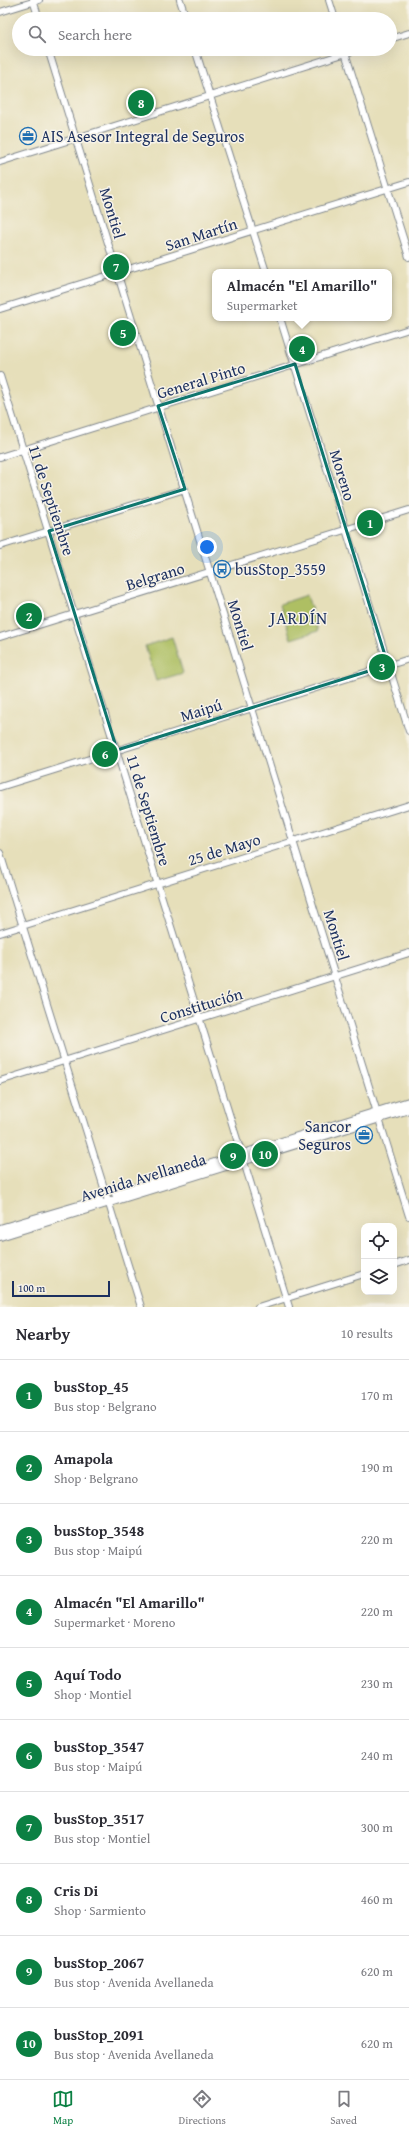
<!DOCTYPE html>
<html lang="en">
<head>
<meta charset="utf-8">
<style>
  body { margin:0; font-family:"Gentium Book Plus",serif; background:#f2f2f3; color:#2b2b33 }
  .controls { position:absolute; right:12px; bottom:12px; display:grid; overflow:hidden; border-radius:8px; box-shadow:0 4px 16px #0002 }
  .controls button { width:36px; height:36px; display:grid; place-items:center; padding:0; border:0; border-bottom:1px solid #e1e1e2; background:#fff; color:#2b2b33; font:20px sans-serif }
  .scale { position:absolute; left:12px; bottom:10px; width:98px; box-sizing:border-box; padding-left:4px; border:2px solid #1b2f5e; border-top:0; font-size:11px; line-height:14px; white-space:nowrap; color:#1b2f5e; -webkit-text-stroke:3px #f7f3e8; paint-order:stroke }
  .you { position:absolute; left:207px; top:547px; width:14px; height:14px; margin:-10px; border:3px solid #fff; border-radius:50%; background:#1a73e8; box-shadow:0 0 0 6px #1a73e833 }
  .badge { display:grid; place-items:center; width:26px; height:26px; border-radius:50%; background:#0b8043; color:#fff; font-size:13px; font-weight:700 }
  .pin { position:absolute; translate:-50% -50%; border:2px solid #fff; box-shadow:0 1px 4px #0006 }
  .popup { position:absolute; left:212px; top:269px; width:180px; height:52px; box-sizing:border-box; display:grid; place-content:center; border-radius:8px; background:#fff; filter:drop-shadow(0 1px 3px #0005); font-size:13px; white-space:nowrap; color:#7c7c81 }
  .popup b { font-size:15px; color:#2b2b33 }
  .popup::after { content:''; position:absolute; left:50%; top:100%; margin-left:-8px; border:8px solid transparent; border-top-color:#fff }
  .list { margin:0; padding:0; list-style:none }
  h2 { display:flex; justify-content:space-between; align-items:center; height:52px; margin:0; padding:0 16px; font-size:17px }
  h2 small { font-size:13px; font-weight:400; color:#7c7c81 }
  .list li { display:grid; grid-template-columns:26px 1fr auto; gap:12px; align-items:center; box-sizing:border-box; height:72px; padding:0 16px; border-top:1px solid #e1e1e2 }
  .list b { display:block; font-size:15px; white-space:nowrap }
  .list p { margin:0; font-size:13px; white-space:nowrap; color:#7c7c81 }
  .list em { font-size:13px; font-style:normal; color:#7c7c81 }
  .icon { flex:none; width:22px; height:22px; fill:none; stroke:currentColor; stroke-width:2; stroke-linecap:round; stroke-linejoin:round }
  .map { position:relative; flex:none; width:409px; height:1307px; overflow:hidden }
  .search { position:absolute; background:#fff; box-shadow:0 4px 16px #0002; left:12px; right:12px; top:12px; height:44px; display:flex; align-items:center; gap:10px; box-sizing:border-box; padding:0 14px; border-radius:22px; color:#7c7c81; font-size:15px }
  .sheet { height:772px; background:#fff }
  nav { display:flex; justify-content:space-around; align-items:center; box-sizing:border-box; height:56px; border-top:1px solid #e1e1e2; background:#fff; font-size:11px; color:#7c7c81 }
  nav a { display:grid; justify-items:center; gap:2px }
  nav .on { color:#0b8043 }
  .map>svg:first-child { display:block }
  .green { fill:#aebf63; stroke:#647760 }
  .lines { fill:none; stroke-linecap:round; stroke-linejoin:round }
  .minor-casing { stroke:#80878c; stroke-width:8 }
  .secondary-casing { stroke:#80878c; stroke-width:10 }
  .minor { stroke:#fff; stroke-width:6 }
  .secondary { stroke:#fff; stroke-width:8 }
  .marked { fill:none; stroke:#0f766e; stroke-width:3; stroke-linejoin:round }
  .labels { text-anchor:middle; stroke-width:3; stroke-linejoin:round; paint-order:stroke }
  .poi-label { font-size:16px; fill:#1b2f5e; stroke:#f7f3e8; text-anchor:start }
  .street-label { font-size:16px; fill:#1b2f5e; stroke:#f7f3e8 }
  .neighbourhood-label { font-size:17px; letter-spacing:1px; fill:#1b2f5e; stroke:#f7f3e8 }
</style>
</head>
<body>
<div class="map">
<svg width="409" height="1307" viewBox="0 0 409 1307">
  <rect width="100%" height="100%" fill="#f7f3e8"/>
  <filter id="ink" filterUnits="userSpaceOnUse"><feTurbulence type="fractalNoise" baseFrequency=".025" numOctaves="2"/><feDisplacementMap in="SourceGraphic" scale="8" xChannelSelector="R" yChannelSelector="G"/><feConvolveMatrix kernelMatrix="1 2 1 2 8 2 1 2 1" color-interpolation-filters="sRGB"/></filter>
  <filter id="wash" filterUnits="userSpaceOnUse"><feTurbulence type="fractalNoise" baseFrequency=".012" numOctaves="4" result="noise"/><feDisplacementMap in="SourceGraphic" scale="16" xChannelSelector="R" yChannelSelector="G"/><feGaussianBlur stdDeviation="0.9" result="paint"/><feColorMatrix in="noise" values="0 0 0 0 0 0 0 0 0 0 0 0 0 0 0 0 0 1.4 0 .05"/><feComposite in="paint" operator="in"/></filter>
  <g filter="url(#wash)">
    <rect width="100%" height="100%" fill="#e6dfba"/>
    <path class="green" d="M307 595 318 631 291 639 280 604Z
      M172 637 183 673 156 681 145 646Z"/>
  </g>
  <g filter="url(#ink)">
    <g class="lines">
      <g class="minor-casing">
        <path id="minor" d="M33 0 39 19
          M180 0 186 19
          M329 0 335 19
          M0 12 39 0
          M390 39 409 33
          M48 49 409 1216
          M195 49 266 272
          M344 49 409 257
          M0 162 359 49
          M0 309 409 182
          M280 318 409 731
          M0 376 289 1307
          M0 457 409 329
          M0 546 185 489
          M0 637 409 510
          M0 787 409 659
          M0 853 141 1307
          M0 933 409 805
          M0 1081 409 953
          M394 1265 409 1260
          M258 1307 364 1274"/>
      </g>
      <g class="secondary-casing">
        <path id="secondary" d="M116 1194 409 1102
          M0 1229 99 1200
          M0 1236 409 1109"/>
      </g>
      <use href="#minor" class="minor"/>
      <use href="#secondary" class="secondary"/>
    </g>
  </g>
  <path class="marked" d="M295 364 388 665 117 750 49 531 185 489 158 406Z"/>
  <defs>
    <g id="office-ring" transform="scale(0.9)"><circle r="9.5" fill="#f7f3e8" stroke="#1f6fb2" stroke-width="1.5"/><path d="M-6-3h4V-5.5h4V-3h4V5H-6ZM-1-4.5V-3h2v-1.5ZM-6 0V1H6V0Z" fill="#1f6fb2"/></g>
    <g id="bus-ring" transform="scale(0.9)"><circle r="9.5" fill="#f7f3e8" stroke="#1f6fb2" stroke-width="1.5"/><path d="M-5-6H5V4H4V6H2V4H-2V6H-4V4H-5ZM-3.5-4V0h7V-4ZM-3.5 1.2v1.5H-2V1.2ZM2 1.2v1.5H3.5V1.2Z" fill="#1f6fb2"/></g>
  </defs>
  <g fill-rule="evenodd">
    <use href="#office-ring" x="28" y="136"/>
    <use href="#bus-ring" x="222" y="569"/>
    <use href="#office-ring" x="364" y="1135"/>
  </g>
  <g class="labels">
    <g class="poi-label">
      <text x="41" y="142">AIS Asesor Integral de Seguros</text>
      <text x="235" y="575">busStop_3559</text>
      <text x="351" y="1132" text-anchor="end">Sancor<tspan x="351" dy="18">Seguros</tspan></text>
    </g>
    <g class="street-label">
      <text transform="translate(113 213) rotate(73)" y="6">Montiel</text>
      <text transform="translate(201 234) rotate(-18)" y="6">San Martín</text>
      <text transform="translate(201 380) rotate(-17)" y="6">General Pinto</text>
      <text transform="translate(343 475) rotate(73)" y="6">Moreno</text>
      <text transform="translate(52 500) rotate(72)" y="6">11 de Septiembre</text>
      <text transform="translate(155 576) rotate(-17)" y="6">Belgrano</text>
      <text transform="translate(241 625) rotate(73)" y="6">Montiel</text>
      <text transform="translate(201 710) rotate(-17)" y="6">Maipú</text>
      <text transform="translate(149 810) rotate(73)" y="6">11 de Septiembre</text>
      <text transform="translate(224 849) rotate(-17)" y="6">25 de Mayo</text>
      <text transform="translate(337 935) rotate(73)" y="6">Montiel</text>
      <text transform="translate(201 1005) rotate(-17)" y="6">Constitución</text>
      <text transform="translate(143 1177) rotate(-17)" y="6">Avenida Avellaneda</text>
    </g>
    <g class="neighbourhood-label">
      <text x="299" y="624">JARDÍN</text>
    </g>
  </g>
</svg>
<div class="controls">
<button><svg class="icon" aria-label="locate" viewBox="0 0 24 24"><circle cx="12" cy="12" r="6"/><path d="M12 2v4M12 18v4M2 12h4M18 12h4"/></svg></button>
<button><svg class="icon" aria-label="layers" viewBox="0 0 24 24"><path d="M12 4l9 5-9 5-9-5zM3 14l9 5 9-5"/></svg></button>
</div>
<div class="scale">100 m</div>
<div class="you"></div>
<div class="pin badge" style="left:370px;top:523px">1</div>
<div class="pin badge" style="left:29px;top:616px">2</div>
<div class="pin badge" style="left:382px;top:667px">3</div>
<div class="pin badge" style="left:302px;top:349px">4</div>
<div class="popup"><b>Almacén &quot;El Amarillo&quot;</b>Supermarket</div>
<div class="pin badge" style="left:123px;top:333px">5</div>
<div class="pin badge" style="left:105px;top:754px">6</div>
<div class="pin badge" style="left:116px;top:267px">7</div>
<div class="pin badge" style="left:141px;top:103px">8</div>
<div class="pin badge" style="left:233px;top:1156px">9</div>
<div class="pin badge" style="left:265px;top:1154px">10</div>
<div class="search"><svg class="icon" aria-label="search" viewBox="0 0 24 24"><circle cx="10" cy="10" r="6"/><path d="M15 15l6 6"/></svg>Search here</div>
</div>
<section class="sheet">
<h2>Nearby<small>10 results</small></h2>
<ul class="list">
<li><span class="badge">1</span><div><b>busStop_45</b><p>Bus stop · Belgrano</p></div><em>170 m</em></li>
<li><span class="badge">2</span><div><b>Amapola</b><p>Shop · Belgrano</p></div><em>190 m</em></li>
<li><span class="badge">3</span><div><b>busStop_3548</b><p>Bus stop · Maipú</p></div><em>220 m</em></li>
<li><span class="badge">4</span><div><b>Almacén &quot;El Amarillo&quot;</b><p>Supermarket · Moreno</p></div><em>220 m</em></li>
<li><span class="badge">5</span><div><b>Aquí Todo</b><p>Shop · Montiel</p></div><em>230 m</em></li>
<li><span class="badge">6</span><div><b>busStop_3547</b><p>Bus stop · Maipú</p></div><em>240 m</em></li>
<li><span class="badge">7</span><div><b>busStop_3517</b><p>Bus stop · Montiel</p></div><em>300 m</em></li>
<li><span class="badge">8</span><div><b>Cris Di</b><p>Shop · Sarmiento</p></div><em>460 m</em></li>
<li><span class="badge">9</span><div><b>busStop_2067</b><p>Bus stop · Avenida Avellaneda</p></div><em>620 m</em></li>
<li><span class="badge">10</span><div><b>busStop_2091</b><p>Bus stop · Avenida Avellaneda</p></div><em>620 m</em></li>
</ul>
</section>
<nav>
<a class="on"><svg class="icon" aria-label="map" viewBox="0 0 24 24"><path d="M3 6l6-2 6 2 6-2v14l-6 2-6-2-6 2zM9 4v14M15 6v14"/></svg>Map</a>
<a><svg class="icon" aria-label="directions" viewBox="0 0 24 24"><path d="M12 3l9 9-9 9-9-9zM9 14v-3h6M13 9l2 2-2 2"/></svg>Directions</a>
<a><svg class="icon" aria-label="saved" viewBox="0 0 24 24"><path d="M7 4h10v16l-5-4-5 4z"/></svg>Saved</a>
</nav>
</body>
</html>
